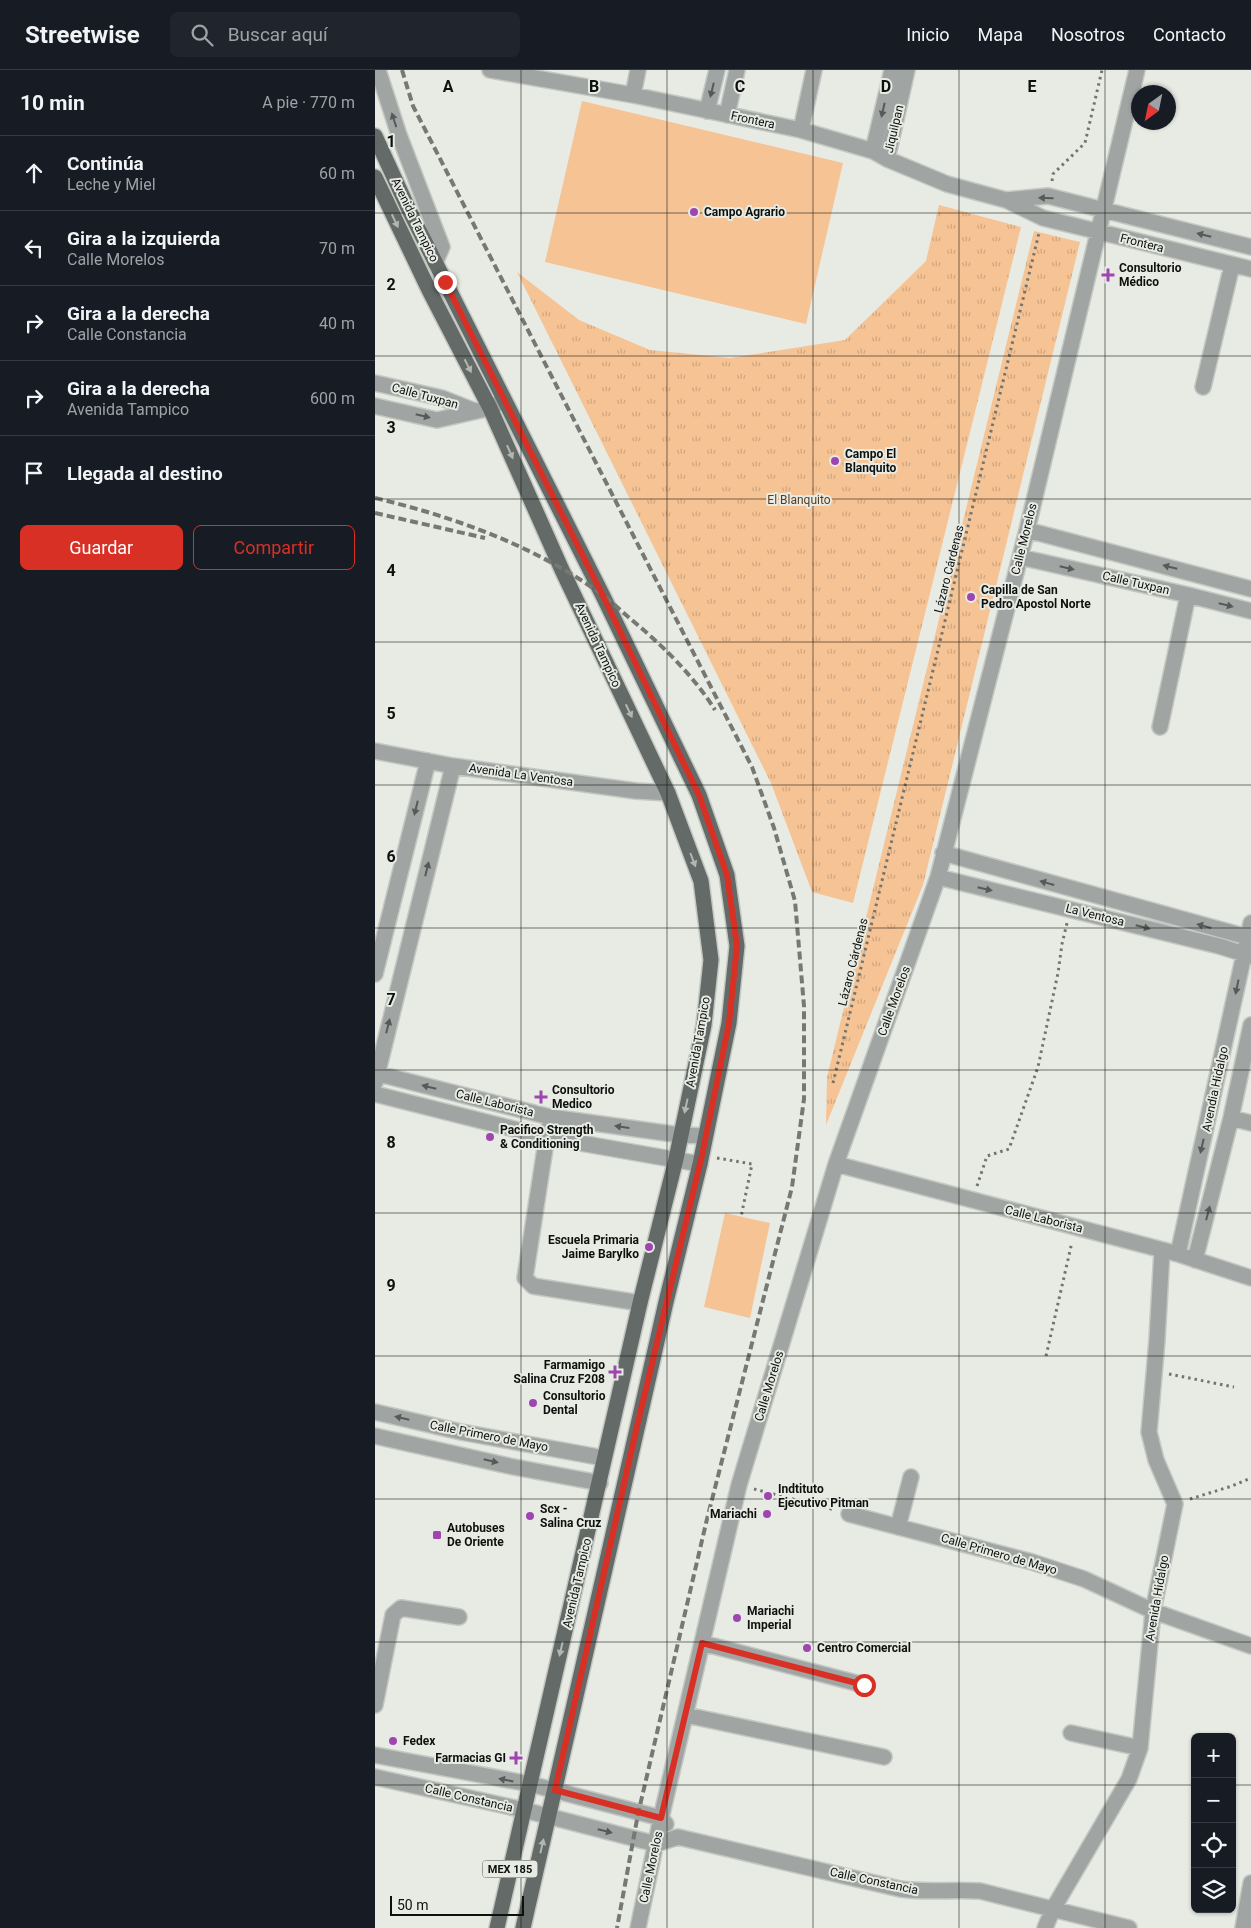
<!DOCTYPE html>
<html lang="es">
<head>
<meta charset="utf-8">
<style>
  body { margin:0; font-family:Roboto,sans-serif; background:#20242c; color:#f1f3f6 }
  .controls { position:absolute; right:15px; bottom:15px; display:grid; overflow:hidden; border-radius:8px; box-shadow:0 1px 4px #0004 }
  .controls button { width:45px; height:45px; display:grid; place-items:center; padding:0; border:0; border-bottom:1px solid #363941; background:#171b24; color:#f1f3f6; font:25px sans-serif }
  .compass { position:absolute; left:756px; top:15px; width:45px; height:45px; border-radius:50%; background:#171b24; box-shadow:0 1px 4px #0004; rotate:213deg }
  .scale { position:absolute; left:15px; bottom:12px; width:134px; box-sizing:border-box; padding-left:5px; border:2px solid #0e100d; border-top:0; font-size:14px; line-height:18px; white-space:nowrap; color:#0e100d; -webkit-text-stroke:4px #e7ebe4; paint-order:stroke }
  .stop { position:absolute; width:15px; height:15px; margin:-11px; border:4px solid #d93025; border-radius:50%; background:#fff }
  .stop.end { background:#d93025; border-color:#fff; box-shadow:0 1px 5px #0008 }
  .list { margin:0; padding:0; list-style:none }
  h2 { display:flex; justify-content:space-between; align-items:center; height:65px; margin:0; padding:0 20px; font-size:21px }
  h2 small { font-size:16px; font-weight:400; color:#9ea1a6 }
  .list li { display:grid; grid-template-columns:32px 1fr auto; gap:15px; align-items:center; box-sizing:border-box; height:75px; padding:0 20px; border-top:1px solid #363941 }
  .list b { display:block; font-size:19px; white-space:nowrap }
  .list p { margin:0; font-size:16px; white-space:nowrap; color:#9ea1a6 }
  .list em { font-size:16px; font-style:normal; color:#9ea1a6 }
  .actions { display:flex; gap:10px; padding:15px 20px }
  .actions a { flex:1; padding:11px 0; border:1px solid #d93025; border-radius:8px; text-align:center; font-size:18px; color:#d93025 }
  .actions .main { background:#d93025; color:#fff }
  .icon { flex:none; width:28px; height:28px; fill:none; stroke:currentColor; stroke-width:2; stroke-linecap:round; stroke-linejoin:round }
  .map { position:relative; flex:none; width:876px; height:1858px; overflow:hidden }
  header { display:flex; align-items:center; gap:30px; box-sizing:border-box; height:70px; padding:0 25px; background:#171b24; border-bottom:1px solid #363941 }
  header strong { font-size:24px }
  nav { display:flex; gap:28px; margin-inline-start:auto; font-size:18px }
  .search { width:350px; height:45px; background:#20242c; display:flex; align-items:center; gap:12px; box-sizing:border-box; padding:0 18px; border-radius:8px; color:#9ea1a6; font-size:19px }
  main { display:flex }
  aside { flex:1; background:#171b24 }
  .map>svg:first-child { display:block }
  .green { fill:#f5c394 }
  .park { fill:url(#park-tufts) }
  .lines { fill:none; stroke-linecap:round; stroke-linejoin:round }
  .minor-casing { stroke:#c4c8c2; stroke-width:18 }
  .major-casing { stroke:#c4c8c2; stroke-width:18 }
  .path { stroke:#71746f; stroke-width:3; stroke-dasharray:2.5 4; stroke-linecap:butt }
  .minor { stroke:#a0a4a2; stroke-width:15 }
  .major { stroke:#636a67; stroke-width:15 }
  .rail { stroke:#757873; stroke-width:4; stroke-dasharray:8 4; stroke-linecap:butt }
  .oneway { fill:#575a58 }
  .oneway2 { fill:#b2b7b2 }
  .route { stroke:#d93025; stroke-width:6 }
  .grid { fill:none; stroke:#0e100d; stroke-width:1; stroke-opacity:0.55 }
  .poi-dot { fill:#9f45b0; stroke:#e7ebe4; stroke-width:2 }
  .labels { text-anchor:middle; stroke-width:4; stroke-linejoin:round; paint-order:stroke }
  .shield { fill:#e7ebe4; stroke:#4f524e; stroke-width:1 }
  .shield-label { font-size:11px; font-weight:bold; fill:#0e100d }
  .street-label { font-size:12px; fill:#0e100d; stroke:#e7ebe4 }
  .poi-label { font-size:12px; font-weight:bold; fill:#0e100d; stroke:#e7ebe4; text-anchor:start }
  .park-label { font-size:12px; fill:#5c3c1d; stroke:#e7ebe4 }
  .grid-label { font-size:16px; text-anchor:middle; font-weight:bold; fill:#0e100d; stroke:#e7ebe4; stroke-width:4; stroke-linejoin:round; paint-order:stroke }
</style>
</head>
<body>
<header>
<strong>Streetwise</strong>
<div class="search"><svg class="icon" aria-label="search" viewBox="0 0 24 24"><circle cx="10" cy="10" r="6"/><path d="M15 15l6 6"/></svg>Buscar aquí</div>
<nav><a>Inicio</a><a>Mapa</a><a>Nosotros</a><a>Contacto</a></nav>
</header>
<main>
<aside>
<h2>10 min<small>A pie · 770 m</small></h2>
<ul class="list">
<li><svg class="icon" aria-label="ahead" viewBox="0 0 24 24"><path d="M12 20V5M6 11l6-6 6 6"/></svg><div><b>Continúa</b><p>Leche y Miel</p></div><em>60 m</em></li>
<li><svg class="icon" aria-label="left" viewBox="0 0 24 24"><path d="M17 20v-9H6M10 6l-5 5 5 5"/></svg><div><b>Gira a la izquierda</b><p>Calle Morelos</p></div><em>70 m</em></li>
<li><svg class="icon" aria-label="right" viewBox="0 0 24 24"><path d="M7 20v-9h11M14 6l5 5-5 5"/></svg><div><b>Gira a la derecha</b><p>Calle Constancia</p></div><em>40 m</em></li>
<li><svg class="icon" aria-label="right" viewBox="0 0 24 24"><path d="M7 20v-9h11M14 6l5 5-5 5"/></svg><div><b>Gira a la derecha</b><p>Avenida Tampico</p></div><em>600 m</em></li>
<li><svg class="icon" aria-label="arrive" viewBox="0 0 24 24"><path d="M6 21V4h12l-3 4 3 4H6"/></svg><div><b>Llegada al destino</b></div></li>
</ul>
<div class="actions"><a class="main">Guardar</a><a>Compartir</a></div>
</aside>
<div class="map">
<svg width="876" height="1858" viewBox="0 0 876 1858">
  <defs>
    <pattern id="park-tufts" width="24" height="20" patternUnits="userSpaceOnUse" patternTransform="scale(1.25)"><rect width="24" height="20" fill="#f5c394"/><path d="M3 7l-1-3M5 7V3M7 7l1-3M15 17l-1-3M17 17v-4M19 17l1-3" fill="none" stroke="#d1a67e"/></pattern>
  </defs>
  <rect width="100%" height="100%" fill="#e7ebe4"/>
  <path class="green" d="M207 31 468 93 431 254 170 192Z
    M350 1143 395 1153 375 1248 329 1237Z"/>
  <path class="park" d="M564 135 646 157 478 833 437 822 396 713 142 202 204 250 275 280 355 288 470 270 551 191Z
    M659 161 705 172 548 815 451 1055 452 1007Z"/>
  <g class="lines">
    <g class="minor-casing">
      <path id="minor" d="M3 0 24 65 67 177 60 193
        M115 0 258 25 426 60 498 81 512 89 572 114 631 130 668 148 876 199
        M258 25 263 0
        M332 41 342 0
        M352 45 362 0
        M426 60 439 0
        M498 81 517 0
        M512 89 532 0
        M631 130 673 126 876 177
        M0 313 67 328 100 341
        M828 317 857 195
        M0 336 62 350 115 338 126 332
        M652 460 876 519
        M645 487 813 525 876 541
        M785 657 813 525
        M0 681 78 696 261 721 293 723
        M568 783 876 868
        M563 807 844 876 876 886
        M0 904 53 691
        M0 1003 175 1047 305 1065 330 1066
        M0 1013 78 696
        M0 1024 171 1067 325 1094
        M856 1048 876 1053
        M173 1059 150 1208 158 1216 265 1233
        M461 1094 803 1184 876 1208
        M803 1184 876 853
        M820 1190 856 1048 876 955
        M0 1342 86 1362 229 1388
        M0 1366 134 1396 225 1413
        M474 1444 657 1492 709 1509 778 1541 876 1576
        M523 1457 536 1407
        M327 1573 489 1615
        M0 1635 18 1545 26 1538 84 1547
        M311 1645 509 1687
        M696 1663 765 1678
        M0 1685 155 1714 286 1748 291 1754
        M0 1707 149 1740 281 1774 303 1767 525 1819C552 1823 578 1819 605 1821L754 1858
        M263 1858 286 1748 364 1415 461 1094 563 807 652 460 762 0
        M670 1858 678 1839 754 1709 765 1678 778 1541 800 1434 781 1390 774 1362 782 1270 787 1181
        M868 1858 876 1813"/>
    </g>
    <g class="major-casing">
      <path id="major" d="M0 66 34 140 228 526 324 725 352 805 362 876 354 953 325 1094 291 1232 148 1858
        M0 107 54 220 115 338 187 500 293 723 326 811 336 890 329 955 301 1089 265 1233 122 1858"/>
    </g>
    <path class="path" d="M677 111 678 104 710 73 727 0
      M458 1013 664 163
      M342 1088 377 1094 366 1147
      M602 1116 612 1086 634 1079 663 997 683 903 687 874 692 853
      M671 1286 697 1172
      M794 1304 859 1317
      M379 1419 460 1440
      M815 1429 857 1416 876 1408"/>
    <use href="#minor" class="minor"/>
    <use href="#major" class="major"/>
    <path class="rail" d="M27 0 38 36 377 697 399 758 420 831 429 936V1029L417 1117 332 1449 263 1744 242 1858
      M0 428C80 447 163 477 229 526 241 536 252 546 264 556 292 580 320 608 340 640
      M0 443 110 468"/>
  </g>
  <defs><path id="oneway-solid" d="M-6-.8H1V-3.2L6.5 0L1 3.2V.8H-6Z" transform="scale(1.25)"/></defs>
  <g class="oneway">
    <use href="#oneway-solid" transform="translate(337 20) rotate(104)"/>
    <use href="#oneway-solid" transform="translate(508 40) rotate(103)"/>
    <use href="#oneway-solid" transform="translate(19 50) rotate(-108)"/>
    <use href="#oneway-solid" transform="translate(671 128) rotate(-179)"/>
    <use href="#oneway-solid" transform="translate(829 165) rotate(-166)"/>
    <use href="#oneway-solid" transform="translate(48 346) rotate(13)"/>
    <use href="#oneway-solid" transform="translate(795 497) rotate(-166)"/>
    <use href="#oneway-solid" transform="translate(692 498) rotate(13)"/>
    <use href="#oneway-solid" transform="translate(851 535) rotate(14)"/>
    <use href="#oneway-solid" transform="translate(41 738) rotate(104)"/>
    <use href="#oneway-solid" transform="translate(52 799) rotate(-76)"/>
    <use href="#oneway-solid" transform="translate(672 813) rotate(-164)"/>
    <use href="#oneway-solid" transform="translate(610 819) rotate(13)"/>
    <use href="#oneway-solid" transform="translate(829 856) rotate(-165)"/>
    <use href="#oneway-solid" transform="translate(768 857) rotate(14)"/>
    <use href="#oneway-solid" transform="translate(862 917) rotate(102)"/>
    <use href="#oneway-solid" transform="translate(13 956) rotate(-76)"/>
    <use href="#oneway-solid" transform="translate(54 1017) rotate(-166)"/>
    <use href="#oneway-solid" transform="translate(247 1057) rotate(-172)"/>
    <use href="#oneway-solid" transform="translate(827 1076) rotate(103)"/>
    <use href="#oneway-solid" transform="translate(833 1143) rotate(-75)"/>
    <use href="#oneway-solid" transform="translate(27 1348) rotate(-167)"/>
    <use href="#oneway-solid" transform="translate(116 1391) rotate(13)"/>
    <use href="#oneway-solid" transform="translate(131 1710) rotate(-169)"/>
    <use href="#oneway-solid" transform="translate(230 1761) rotate(14)"/>
  </g>
  <g class="oneway2">
    <use href="#oneway-solid" transform="translate(20 151) rotate(65)"/>
    <use href="#oneway-solid" transform="translate(93 296) rotate(63)"/>
    <use href="#oneway-solid" transform="translate(135 382) rotate(66)"/>
    <use href="#oneway-solid" transform="translate(254 641) rotate(65)"/>
    <use href="#oneway-solid" transform="translate(318 790) rotate(69)"/>
    <use href="#oneway-solid" transform="translate(311 1036) rotate(102)"/>
    <use href="#oneway-solid" transform="translate(186 1579) rotate(103)"/>
    <use href="#oneway-solid" transform="translate(167 1776) rotate(-77)"/>
  </g>
  <g class="lines">
    <path class="route" d="M70 212 228 526 324 725 352 805 362 876 354 953 327 1085 262 1356 180 1720 286 1748 327 1573 489 1615"/>
  </g>
  <path class="grid" d="M146 0V1858M292 0V1858M438 0V1858M584 0V1858M730 0V1858M0 143H876M0 286H876M0 429H876M0 572H876M0 715H876M0 858H876M0 1000H876M0 1143H876M0 1286H876M0 1429H876M0 1572H876M0 1715H820M857 1715H876"/>
  <g class="poi-dot">
    <circle cx="319" cy="142" r="5"/>
    <path d="M730.5 197.5h5v5h5v5h-5v5h-5v-5h-5v-5h5z"/>
    <circle cx="460" cy="391" r="5"/>
    <circle cx="596" cy="527" r="5"/>
    <path d="M163.5 1019.5h5v5h5v5h-5v5h-5v-5h-5v-5h5z"/>
    <circle cx="115" cy="1067" r="5"/>
    <circle cx="274" cy="1177" r="5"/>
    <path d="M237.5 1294.5h5v5h5v5h-5v5h-5v-5h-5v-5h5z"/>
    <circle cx="158" cy="1333" r="5"/>
    <circle cx="393" cy="1426" r="5"/>
    <circle cx="392" cy="1444" r="5"/>
    <circle cx="155" cy="1446" r="5"/>
    <rect x="57" y="1460" width="10" height="10" rx="2.5"/>
    <circle cx="362" cy="1548" r="5"/>
    <circle cx="432" cy="1578" r="5"/>
    <circle cx="18" cy="1671" r="5"/>
    <path d="M138.5 1680.5h5v5h5v5h-5v5h-5v-5h-5v-5h5z"/>
  </g>
  <g class="labels">
    <rect class="shield" x="107.5" y="1790.5" width="55" height="17" rx="4"/>
    <g class="shield-label">
      <text x="135" y="1803">MEX 185</text>
    </g>
    <g class="street-label">
      <text transform="translate(378 50) rotate(12)" y="4">Frontera</text>
      <text transform="translate(519 59) rotate(-77)" y="4">Jiquilpan</text>
      <text transform="translate(40 150) rotate(64)" y="4">Avenida Tampico</text>
      <text transform="translate(767 173) rotate(14)" y="4">Frontera</text>
      <text transform="translate(50 326) rotate(15)" y="4">Calle Tuxpan</text>
      <text transform="translate(649 469) rotate(-76)" y="4">Calle Morelos</text>
      <text transform="translate(574 499) rotate(-76)" y="4">Lázaro Cárdenas</text>
      <text transform="translate(761 513) rotate(13)" y="4">Calle Tuxpan</text>
      <text transform="translate(223 575) rotate(65)" y="4">Avenida Tampico</text>
      <text transform="translate(146 705) rotate(8)" y="4">Avenida La Ventosa</text>
      <text transform="translate(720 845) rotate(14)" y="4">La Ventosa</text>
      <text transform="translate(478 892) rotate(-76)" y="4">Lázaro Cárdenas</text>
      <text transform="translate(519 931) rotate(-70)" y="4">Calle Morelos</text>
      <text transform="translate(323 972) rotate(-80)" y="4">Avenida Tampico</text>
      <text transform="translate(840 1019) rotate(-78)" y="4">Avendia Hidalgo</text>
      <text transform="translate(120 1033) rotate(14)" y="4">Calle Laborista</text>
      <text transform="translate(669 1149) rotate(14)" y="4">Calle Laborista</text>
      <text transform="translate(394 1316) rotate(-73)" y="4">Calle Morelos</text>
      <text transform="translate(114 1366) rotate(11)" y="4">Calle Primero de Mayo</text>
      <text transform="translate(624 1484) rotate(16)" y="4">Calle Primero de Mayo</text>
      <text transform="translate(202 1513) rotate(-77)" y="4">Avenida Tampico</text>
      <text transform="translate(782 1528) rotate(-80)" y="4">Avenida Hidalgo</text>
      <text transform="translate(94 1728) rotate(13)" y="4">Calle Constancia</text>
      <text transform="translate(276 1797) rotate(-78)" y="4">Calle Morelos</text>
      <text transform="translate(499 1811) rotate(12)" y="4">Calle Constancia</text>
    </g>
    <g class="poi-label">
      <text x="329" y="146">Campo Agrario</text>
      <text x="744" y="202">Consultorio<tspan x="744" dy="14">Médico</tspan></text>
      <text x="470" y="388">Campo El<tspan x="470" dy="14">Blanquito</tspan></text>
      <text x="606" y="524">Capilla de San<tspan x="606" dy="14">Pedro Apostol Norte</tspan></text>
      <text x="177" y="1024">Consultorio<tspan x="177" dy="14">Medico</tspan></text>
      <text x="125" y="1064">Pacifico Strength<tspan x="125" dy="14">&amp; Conditioning</tspan></text>
      <text x="264" y="1174" text-anchor="end">Escuela Primaria<tspan x="264" dy="14">Jaime Barylko</tspan></text>
      <text x="230" y="1299" text-anchor="end">Farmamigo<tspan x="230" dy="14">Salina Cruz F208</tspan></text>
      <text x="168" y="1330">Consultorio<tspan x="168" dy="14">Dental</tspan></text>
      <text x="403" y="1423">Indtituto<tspan x="403" dy="14">Ejecutivo Pitman</tspan></text>
      <text x="165" y="1443">Scx -<tspan x="165" dy="14">Salina Cruz</tspan></text>
      <text x="382" y="1448" text-anchor="end">Mariachi</text>
      <text x="72" y="1462">Autobuses<tspan x="72" dy="14">De Oriente</tspan></text>
      <text x="372" y="1545">Mariachi<tspan x="372" dy="14">Imperial</tspan></text>
      <text x="442" y="1582">Centro Comercial</text>
      <text x="28" y="1675">Fedex</text>
      <text x="131" y="1692" text-anchor="end">Farmacias GI</text>
    </g>
    <g class="park-label">
      <text x="424" y="434">El Blanquito</text>
    </g>
  </g>
  <g class="grid-label">
    <text x="73" y="22">A</text>
    <text x="219" y="22">B</text>
    <text x="365" y="22">C</text>
    <text x="511" y="22">D</text>
    <text x="657" y="22">E</text>
    <text x="16" y="77">1</text>
    <text x="16" y="220">2</text>
    <text x="16" y="363">3</text>
    <text x="16" y="506">4</text>
    <text x="16" y="649">5</text>
    <text x="16" y="792">6</text>
    <text x="16" y="935">7</text>
    <text x="16" y="1078">8</text>
    <text x="16" y="1221">9</text>
  </g>
</svg>
<div class="controls">
<button>+</button>
<button>−</button>
<button><svg class="icon" aria-label="locate" viewBox="0 0 24 24"><circle cx="12" cy="12" r="6"/><path d="M12 2v4M12 18v4M2 12h4M18 12h4"/></svg></button>
<button><svg class="icon" aria-label="layers" viewBox="0 0 24 24"><path d="M12 4l9 5-9 5-9-5zM3 14l9 5 9-5"/></svg></button>
</div>
<svg class="compass" viewBox="-18 -18 36 36"><path d="M0-13l5 13h-10z" fill="#e53935"/><path d="M0 13l5-13h-10z" fill="#9ea1a6"/></svg>
<div class="scale">50 m</div>
<div class="stop" style="left:489px;top:1615px"></div>
<div class="stop end" style="left:70px;top:212px"></div>
</div>
</main>
</body>
</html>
